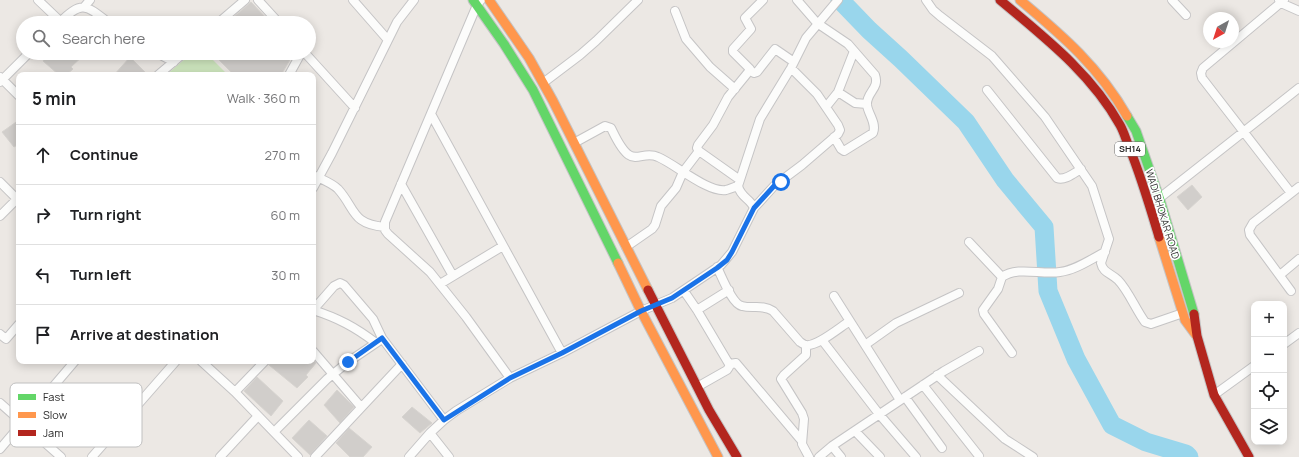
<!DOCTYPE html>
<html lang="en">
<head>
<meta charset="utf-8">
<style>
  body { margin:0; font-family:Manrope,sans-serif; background:#f6f6f6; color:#202124 }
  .controls { position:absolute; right:12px; bottom:12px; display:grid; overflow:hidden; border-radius:8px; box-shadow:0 2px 10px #0003 }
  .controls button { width:36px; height:36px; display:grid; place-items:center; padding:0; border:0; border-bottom:1px solid #e0e0e0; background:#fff; color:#202124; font:20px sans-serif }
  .compass { position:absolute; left:1203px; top:12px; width:36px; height:36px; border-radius:50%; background:#fff; box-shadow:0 2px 10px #0003; rotate:219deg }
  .stop { position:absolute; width:12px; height:12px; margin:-9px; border:3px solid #1a73e8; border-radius:50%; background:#fff }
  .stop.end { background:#1a73e8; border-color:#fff; box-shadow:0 1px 4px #0008 }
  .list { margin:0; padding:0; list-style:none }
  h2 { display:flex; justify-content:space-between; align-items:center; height:52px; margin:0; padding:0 16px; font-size:17px }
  h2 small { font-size:13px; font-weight:400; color:#757577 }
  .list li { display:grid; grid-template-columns:26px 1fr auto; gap:12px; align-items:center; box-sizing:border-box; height:60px; padding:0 16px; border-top:1px solid #e0e0e0 }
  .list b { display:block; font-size:15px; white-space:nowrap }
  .list em { font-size:13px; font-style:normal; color:#757577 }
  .icon { flex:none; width:22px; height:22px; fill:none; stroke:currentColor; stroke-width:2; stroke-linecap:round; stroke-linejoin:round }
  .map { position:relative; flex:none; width:1299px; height:457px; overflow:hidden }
  .search { position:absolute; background:#fff; box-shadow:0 2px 10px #0003; left:16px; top:16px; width:300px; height:44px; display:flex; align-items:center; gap:10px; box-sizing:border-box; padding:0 14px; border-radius:22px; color:#757577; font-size:15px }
  .panel { position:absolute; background:#fff; box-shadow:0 2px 10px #0003; left:16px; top:72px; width:300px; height:292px; border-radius:8px }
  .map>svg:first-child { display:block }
  .green { fill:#cee6be }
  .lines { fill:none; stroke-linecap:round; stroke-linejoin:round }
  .river { stroke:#99d6ec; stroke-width:19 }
  .building { fill:#d1cecb; stroke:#d7d4d0 }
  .street-casing { stroke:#c5c4c5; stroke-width:10 }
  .fast-casing { stroke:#c5c4c5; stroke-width:11 }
  .slow-casing { stroke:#c5c4c5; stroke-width:11 }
  .jam-casing { stroke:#c5c4c5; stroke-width:11 }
  .street { stroke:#fcfcfb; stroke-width:8 }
  .fast { stroke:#63d668; stroke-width:9 }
  .slow { stroke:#ff974d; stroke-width:9 }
  .jam { stroke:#b3261e; stroke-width:9 }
  .route { stroke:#1a73e8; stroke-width:5 }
  .labels { text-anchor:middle; stroke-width:3.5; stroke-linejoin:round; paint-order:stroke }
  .shield { fill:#fff; stroke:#6d6d6d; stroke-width:1 }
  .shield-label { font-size:9px; font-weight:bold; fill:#2e2e2e }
  .street-label { font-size:10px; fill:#2e2e2e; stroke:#fff }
  .key { fill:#fff; stroke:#c0c0c0; stroke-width:1 }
  .key-label { font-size:11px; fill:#2e2e2e }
</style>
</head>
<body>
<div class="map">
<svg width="1299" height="457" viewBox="0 0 1299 457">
  <rect width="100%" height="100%" fill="#ece8e4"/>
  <path class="green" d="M192 53H206L228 75H166Z"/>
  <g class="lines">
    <path class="river" d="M840 0 869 30 901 59 966 122 1005 180 1044 227 1048 291 1076 359 1112 425 1146 442 1186 454 1189 457"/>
  </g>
  <path class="building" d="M251 2 271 23H226L235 16Z
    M50 53H86L71 67 73 69 66 75H59L43 61Z
    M212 53H294L281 75H234Z
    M130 57 148 75H114Z
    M19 120V144L14 147 2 132Z
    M1192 185 1202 197 1188 210 1177 197Z
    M270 361H314L316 363 306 375 308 377 297 388 269 365Z
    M257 377 283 401 271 416 244 391Z
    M337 390 354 407 340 423 324 405Z
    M412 407 432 423 420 433 402 417Z
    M309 420 327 436 310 455 292 438Z
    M349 428 372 447 363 457H350L336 443Z"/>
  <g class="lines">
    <g class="street-casing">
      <path id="street" d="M38 0 60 21
        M258 0 279 23
        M353 0 388 40
        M481 0 477 5 385 222V230L388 234 430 272 466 317 510 378
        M797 0 817 23 848 44 875 75C880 89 866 92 867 105 868 114 877 123 873 133L844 151 841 149 834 137
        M926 0 933 10 940 16 992 56 1045 117 1092 186 1109 239 1101 263C1103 273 1111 273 1118 280 1128 290 1136 310 1145 322L1151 324 1183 313
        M1172 0 1186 15
        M1279 0 1281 3 1299 11
        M1284 0 1203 68 1201 73 1202 78 1291 193
        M84 7 90 0
        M675 11 686 39 710 67 735 89
        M59 23C82 0 86 5 109 23
        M218 23 245 0
        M157 53 174 62
        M305 53 355 108
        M750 70 754 73 757 72 775 49 794 62
        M158 75 184 53
        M289 75 301 53
        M0 77 19 96
        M0 82 29 53
        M543 83 580 55 596 41 638 0
        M987 90 1057 178C1065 181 1074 173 1081 169
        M838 92 855 103 867 104
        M826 107 838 92 854 51
        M431 114 562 353
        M574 143 605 126 611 128C615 136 621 150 629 155 637 161 646 151 658 157 675 164 708 193 726 190 730 189 734 187 738 186
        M313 175C321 179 332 183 338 189 356 209 351 224 385 227
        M740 180 699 151 697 148 698 145 713 125 728 97 750 70V69L733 52V49L751 29 745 18 763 0
        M0 182 19 201
        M401 184 453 276
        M313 188 332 153 397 22 414 0
        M1157 200 1299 88
        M754 208 774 186 802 165 838 134 840 130 838 125 817 94 791 68
        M0 216 19 197
        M969 242 1002 277
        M626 247 652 229 655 225 661 206 676 188 683 172 699 151
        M717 267C722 277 732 304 742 306 753 309 762 304 773 311L800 342C802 343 804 345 806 345 817 347 840 327 850 321
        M1280 275 1299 259
        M440 284 503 246
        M684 291 697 310 729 364V367L727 370 697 387
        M1291 291 1250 235 1249 230 1253 223 1299 187
        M834 296 900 400
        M697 310 729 290
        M0 334 6 339 19 324
        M822 340 879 414 916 457
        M376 343C355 327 338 318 313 310L334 286 340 283 344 285 373 319 382 338 444 420
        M1284 344 1299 333
        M806 345V355L784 375 781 379 802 413 804 419 802 444 809 457
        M865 345 896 323 959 293
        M313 351 361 407
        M1012 353 984 314 983 310 998 289 1002 277C1018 266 1041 275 1060 272 1076 270 1091 259 1105 252
        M201 361 235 392 298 457
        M729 364 736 363 801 440
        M937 375 1005 439 1033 457
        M923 385 979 456
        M235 392 265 361
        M1214 395 1254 366
        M905 397 942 448
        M0 403 61 457
        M855 431 880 457
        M274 432 327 379 348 362 379 341
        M430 433 449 457
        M832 446 841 457
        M0 449 75 361
        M92 457 176 361
        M220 457 258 416
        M315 457 402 364
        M409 457 430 433 444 420 456 411 510 378 562 353 641 311 672 298 721 265 732 252 754 208C750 198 741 198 738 186L760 119 791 68 806 38 838 0
        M819 457 832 446 944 371 979 351"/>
    </g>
    <g class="fast-casing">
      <path id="fast" d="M473 0 504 44 533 90 618 263
        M1127 116 1136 131 1160 200 1194 314"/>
    </g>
    <g class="slow-casing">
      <path id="slow" d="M489 0 529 58 553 101 648 290
        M1020 0C1063 36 1099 67 1127 116
        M1159 237 1185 320 1196 335
        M618 263 641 311 718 457"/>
    </g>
    <g class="jam-casing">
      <path id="jam" d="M1000 0C1044 37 1091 73 1120 125 1124 132 1126 140 1129 147 1141 176 1150 207 1159 237
        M648 290 709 410 737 457
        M1194 314 1197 336 1214 395 1249 457"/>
    </g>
    <use href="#street" class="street"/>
    <use href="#fast" class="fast"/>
    <use href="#slow" class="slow"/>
    <use href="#jam" class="jam"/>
  </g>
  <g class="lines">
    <path class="route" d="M348 362 382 338 444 420 510 378 562 353 641 311 672 298 717 268 727 260 732 252 754 208 774 186 781 182"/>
  </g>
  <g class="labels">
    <rect class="shield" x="1115" y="142" width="30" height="14" rx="3"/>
    <g class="shield-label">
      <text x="1130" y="152">SH14</text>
    </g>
    <g class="street-label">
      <text transform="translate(1163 214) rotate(73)" y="4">WADI BHOKAR ROAD</text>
    </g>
  </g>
  <rect x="10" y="383" width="132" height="64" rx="6" class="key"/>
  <rect x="18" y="394" width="18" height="6" fill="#63d668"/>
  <rect x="18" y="412" width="18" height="6" fill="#ff974d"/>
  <rect x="18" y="430" width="18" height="6" fill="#b3261e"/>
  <g class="key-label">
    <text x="43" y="401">Fast</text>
    <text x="43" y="419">Slow</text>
    <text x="43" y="437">Jam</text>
  </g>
</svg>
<div class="controls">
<button>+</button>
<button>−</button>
<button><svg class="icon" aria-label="locate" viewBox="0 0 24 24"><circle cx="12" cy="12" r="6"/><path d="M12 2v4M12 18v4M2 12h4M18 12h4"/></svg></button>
<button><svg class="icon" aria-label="layers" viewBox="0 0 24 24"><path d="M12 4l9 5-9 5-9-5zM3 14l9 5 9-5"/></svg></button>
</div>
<svg class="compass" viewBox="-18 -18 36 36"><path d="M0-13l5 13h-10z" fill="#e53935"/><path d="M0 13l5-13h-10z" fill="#757577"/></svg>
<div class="stop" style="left:781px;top:182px"></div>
<div class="stop end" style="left:348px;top:362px"></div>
<div class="search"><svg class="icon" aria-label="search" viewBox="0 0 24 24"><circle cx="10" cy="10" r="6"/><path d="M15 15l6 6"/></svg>Search here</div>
<section class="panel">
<h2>5 min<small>Walk · 360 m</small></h2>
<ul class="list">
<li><svg class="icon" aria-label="ahead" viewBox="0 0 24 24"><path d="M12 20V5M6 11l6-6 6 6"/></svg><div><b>Continue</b></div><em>270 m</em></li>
<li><svg class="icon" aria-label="right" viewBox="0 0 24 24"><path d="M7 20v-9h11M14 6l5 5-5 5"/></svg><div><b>Turn right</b></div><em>60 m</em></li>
<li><svg class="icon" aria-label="left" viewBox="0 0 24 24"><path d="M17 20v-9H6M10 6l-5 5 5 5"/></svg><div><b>Turn left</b></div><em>30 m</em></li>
<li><svg class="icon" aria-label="arrive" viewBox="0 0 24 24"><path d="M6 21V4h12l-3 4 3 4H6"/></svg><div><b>Arrive at destination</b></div></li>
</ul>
</section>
</div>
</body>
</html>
